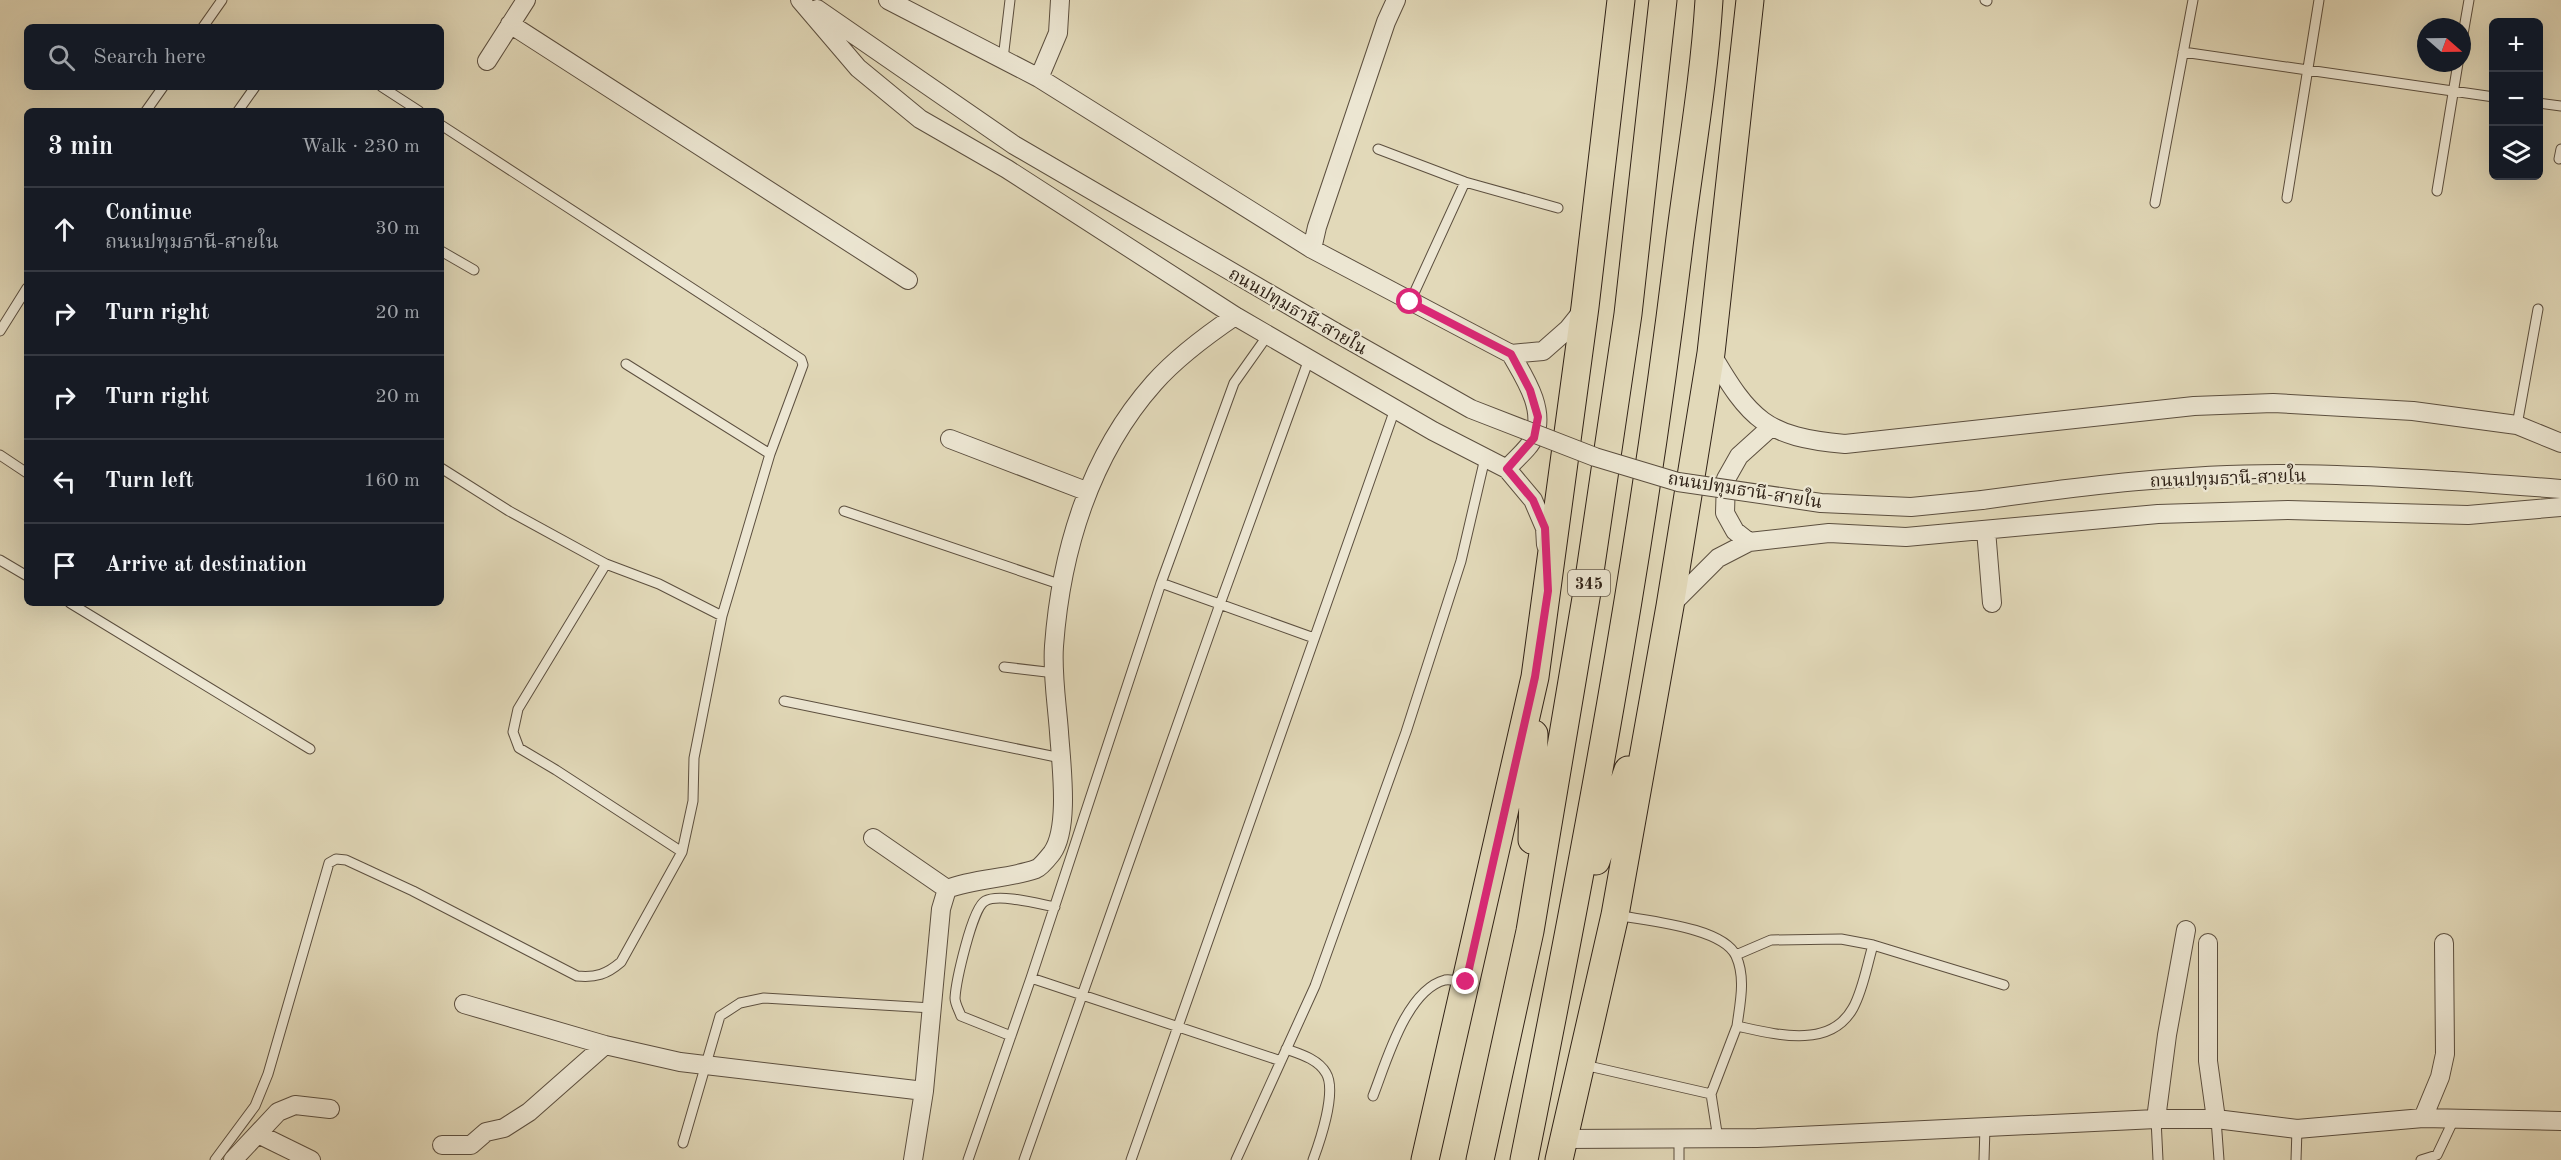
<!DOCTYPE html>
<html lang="en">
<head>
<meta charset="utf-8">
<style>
  body { margin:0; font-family:"Old Standard TT","Noto Serif Thai",serif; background:#242831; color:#f1f3f6 }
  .controls { position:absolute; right:18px; top:18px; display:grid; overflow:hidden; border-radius:9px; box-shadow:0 6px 24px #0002 }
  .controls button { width:54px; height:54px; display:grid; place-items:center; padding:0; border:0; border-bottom:2px solid #363941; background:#171b24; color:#f1f3f6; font:30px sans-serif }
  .compass { position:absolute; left:2417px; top:18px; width:54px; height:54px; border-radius:50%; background:#171b24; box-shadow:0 6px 24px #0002; rotate:110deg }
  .stop { position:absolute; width:18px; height:18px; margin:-14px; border:4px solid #db2777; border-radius:50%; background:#fff }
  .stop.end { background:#db2777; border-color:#fff; box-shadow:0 2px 6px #0008 }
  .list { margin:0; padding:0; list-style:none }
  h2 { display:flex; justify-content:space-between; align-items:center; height:78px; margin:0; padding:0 24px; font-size:26px }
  h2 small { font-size:20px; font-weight:400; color:#9ea1a6 }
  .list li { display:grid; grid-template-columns:39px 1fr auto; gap:18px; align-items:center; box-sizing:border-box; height:84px; padding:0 24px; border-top:2px solid #363941 }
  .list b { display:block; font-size:22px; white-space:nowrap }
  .list p { margin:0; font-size:20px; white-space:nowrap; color:#9ea1a6 }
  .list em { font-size:20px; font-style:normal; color:#9ea1a6 }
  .icon { flex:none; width:33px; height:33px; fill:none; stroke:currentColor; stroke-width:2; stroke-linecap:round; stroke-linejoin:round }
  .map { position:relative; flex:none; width:2561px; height:1160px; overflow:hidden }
  .search { position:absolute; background:#171b24; box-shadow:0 6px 24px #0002; left:24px; top:24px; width:420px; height:66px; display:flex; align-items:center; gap:15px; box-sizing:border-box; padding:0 21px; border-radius:9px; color:#9ea1a6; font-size:22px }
  .panel { position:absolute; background:#171b24; box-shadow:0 6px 24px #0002; left:24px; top:108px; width:420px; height:498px; border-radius:9px }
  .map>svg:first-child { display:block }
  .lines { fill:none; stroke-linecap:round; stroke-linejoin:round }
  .service-casing { stroke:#5c4f3f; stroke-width:11 }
  .minor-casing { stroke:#5c4f3f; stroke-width:20 }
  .primary-casing { stroke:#2f2116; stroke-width:29 }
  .service { stroke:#ece6d2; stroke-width:9 }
  .minor { stroke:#ece6d2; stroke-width:18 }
  .primary { stroke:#e2d9b9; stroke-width:27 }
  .minor-bridge-casing { stroke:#5c4f3f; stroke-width:20; stroke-linecap:butt }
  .minor-bridge { stroke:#ece6d2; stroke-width:18 }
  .route { stroke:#db2777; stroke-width:8 }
  .labels { text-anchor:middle; stroke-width:4.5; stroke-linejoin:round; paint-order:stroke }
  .shield { fill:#ece6d2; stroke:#685c4e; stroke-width:1.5 }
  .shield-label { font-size:16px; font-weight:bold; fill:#2f2116 }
  .street-label { font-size:18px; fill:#2f2116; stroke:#ece6d2 }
</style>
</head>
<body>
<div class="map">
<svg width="2561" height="1160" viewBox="0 0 2561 1160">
  <rect width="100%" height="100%" fill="#e2d9b9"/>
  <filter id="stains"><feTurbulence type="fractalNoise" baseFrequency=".00333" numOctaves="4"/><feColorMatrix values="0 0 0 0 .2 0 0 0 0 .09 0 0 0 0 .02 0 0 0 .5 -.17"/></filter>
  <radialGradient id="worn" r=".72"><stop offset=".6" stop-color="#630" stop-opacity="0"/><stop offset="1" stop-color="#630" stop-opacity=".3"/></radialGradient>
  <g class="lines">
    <g class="service-casing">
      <path id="service" d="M1985 0 1987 1
        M203 27 222 0
        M2462 40 2469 0
        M2183 52 2494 97
        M1003 59 1010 0
        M382 87 419 111
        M2538 103 2561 106
        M146 111 163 87
        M238 111 255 87
        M441 125 801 359 803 365 770 454
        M1378 149 1465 182 1558 208
        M2559 159 2561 149
        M2437 191 2458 63
        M2287 198 2319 0
        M2155 203 2193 0
        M441 251 474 270
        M1410 302 1465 182
        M0 331 27 288
        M2517 425 2538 309
        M0 455 27 473
        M441 468 509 511 606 564 659 584 722 616
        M844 511 1062 585
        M0 560 27 576
        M606 564 518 709 513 732 519 748 556 770 682 852 693 801 694 758 722 616 770 454 626 364
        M1161 583 1314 638
        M70 603 310 749
        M1004 667 1055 673
        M784 701 1061 758
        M1616 915C1646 921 1723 927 1736 956 1746 978 1740 1003 1737 1026
        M1736 955 1771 940 1841 939 1873 945
        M1031 978 1281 1061
        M1011 1036 961 1016C959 1010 955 1004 955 998 956 982 972 908 985 901 999 893 1039 904 1055 907
        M1286 1049C1300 1054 1318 1059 1326 1073 1337 1091 1320 1141 1313 1160
        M1584 1065 1711 1094 1737 1026C1774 1034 1830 1050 1853 1008 1863 990 1867 965 1873 945L2004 985
        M1711 1094 1718 1139
        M1373 1096C1386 1063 1406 990 1445 980 1450 979 1458 981 1463 982
        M2156 1119 2158 1160
        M2216 1119 2219 1160
        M1679 1139V1160
        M683 1143 720 1016 740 1003 764 998 932 1008
        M215 1160 255 1106 268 1074 329 863 336 859 346 860 413 891 577 976C596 978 607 974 621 962L682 852
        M968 1160 1031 978 1161 583 1234 383 1268 335
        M1024 1160 1220 604 1309 359
        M1131 1160 1395 409
        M1236 1160 1315 986 1406 732 1461 561 1485 458
        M1984 1160 1985 1127
        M2296 1160 2297 1129
        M2421 1160 2437 1155 2454 1119"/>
    </g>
    <g class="minor-casing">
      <path id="minor" d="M800 0 858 68 920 119 1007 169 1235 316 1433 431 1507 469 1533 500 1545 528 1546 545
        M888 0 1039 78 1312 249 1511 354 1543 351 1568 329 1584 309
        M817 9 1014 145 1335 332
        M510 24 908 280
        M487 61 526 0
        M1039 78 1058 33 1060 0
        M1312 249 1317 227 1386 22 1396 0
        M1711 353C1750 420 1766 437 1845 444L2194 406 2273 403 2413 411 2517 425 2561 443
        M950 439 1086 491
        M1507 469C1515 459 1530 448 1534 437 1546 409 1524 377 1511 354
        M1982 500C2083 486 2186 473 2289 474 2380 475 2471 482 2561 489
        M1986 530 1992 603
        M1749 542 1735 531 1725 513 1726 479 1739 456 1770 428
        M1670 606 1718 558 1749 542 1829 533 1906 537 2158 514 2288 510 2468 515 2561 507
        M873 838 947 889
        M2208 943V1061L2216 1119
        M464 1004 605 1045 680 1062 924 1091
        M2423 1118 2440 1077 2445 1054 2444 943
        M2156 1119 2167 1035 2186 930
        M258 1134 311 1160
        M1564 1139 1757 1138 2156 1119H2216L2297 1129 2423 1118 2561 1121
        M442 1145H471L486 1132 504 1128 529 1112 605 1045
        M233 1160 278 1112 295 1105 330 1109
        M913 1160 924 1091 941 909 947 889C975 878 1008 879 1036 869 1041 867 1048 858 1052 853 1070 828 1061 763 1059 732 1057 704 1052 674 1054 646 1061 551 1090 455 1154 383 1177 357 1207 335 1235 316"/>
    </g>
    <g class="primary-casing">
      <path id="primary" d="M1532 840 1534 734
        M1596 861 1628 770
        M1425 1160 1535 677 1585 307 1621 0
        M1480 1160 1530 931 1587 592 1628 314 1663 0
        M1524 1160C1585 857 1642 553 1679 246 1689 165 1704 82 1709 0
        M1559 1160 1615 915 1670 606 1711 353 1750 0"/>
    </g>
    <use href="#service" class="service"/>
    <use href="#minor" class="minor"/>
    <use href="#primary" class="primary"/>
    <g class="minor-bridge-casing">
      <path id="minor-bridge" d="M1335 332 1471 409 1595 457 1678 482 1821 503 1911 507 1982 500"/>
    </g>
    <use href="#minor-bridge" class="minor-bridge"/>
  </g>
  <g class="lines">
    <path class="route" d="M1410 302 1511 354 1530 390 1538 417 1534 438 1507 469 1533 500 1545 528 1548 591 1535 677 1466 982"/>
  </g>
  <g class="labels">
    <rect class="shield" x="1568" y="570" width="42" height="26" rx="4.5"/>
    <g class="shield-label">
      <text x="1589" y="589">345</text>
    </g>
    <g class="street-label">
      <text transform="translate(1298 311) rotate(30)" y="6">ถนนปทุมธานี-สายใน</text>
      <text transform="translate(2228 478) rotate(-2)" y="6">ถนนปทุมธานี-สายใน</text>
      <text transform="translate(1745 490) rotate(9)" y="6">ถนนปทุมธานี-สายใน</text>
    </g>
  </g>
  <rect width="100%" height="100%" filter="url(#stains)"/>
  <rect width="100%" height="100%" fill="url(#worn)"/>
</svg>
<div class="controls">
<button>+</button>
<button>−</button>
<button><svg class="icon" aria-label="layers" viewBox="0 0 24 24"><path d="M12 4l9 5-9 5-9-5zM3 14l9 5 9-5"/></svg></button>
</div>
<svg class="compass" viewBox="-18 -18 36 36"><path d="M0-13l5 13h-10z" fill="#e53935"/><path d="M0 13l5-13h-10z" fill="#9ea1a6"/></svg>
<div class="stop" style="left:1410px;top:302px"></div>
<div class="stop end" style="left:1466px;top:982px"></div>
<div class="search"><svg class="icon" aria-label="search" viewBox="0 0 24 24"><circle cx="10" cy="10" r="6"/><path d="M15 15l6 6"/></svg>Search here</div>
<section class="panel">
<h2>3 min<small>Walk · 230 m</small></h2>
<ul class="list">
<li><svg class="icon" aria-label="ahead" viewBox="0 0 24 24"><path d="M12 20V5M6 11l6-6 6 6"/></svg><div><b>Continue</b><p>ถนนปทุมธานี-สายใน</p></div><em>30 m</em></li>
<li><svg class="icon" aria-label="right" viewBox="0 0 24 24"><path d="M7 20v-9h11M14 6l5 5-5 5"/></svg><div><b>Turn right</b></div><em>20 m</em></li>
<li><svg class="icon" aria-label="right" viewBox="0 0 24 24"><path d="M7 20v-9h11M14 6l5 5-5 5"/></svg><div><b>Turn right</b></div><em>20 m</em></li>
<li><svg class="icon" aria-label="left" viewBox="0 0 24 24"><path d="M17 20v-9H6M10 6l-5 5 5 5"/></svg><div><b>Turn left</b></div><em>160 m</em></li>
<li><svg class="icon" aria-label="arrive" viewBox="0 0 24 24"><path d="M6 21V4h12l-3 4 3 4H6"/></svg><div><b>Arrive at destination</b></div></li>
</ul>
</section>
</div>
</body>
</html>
